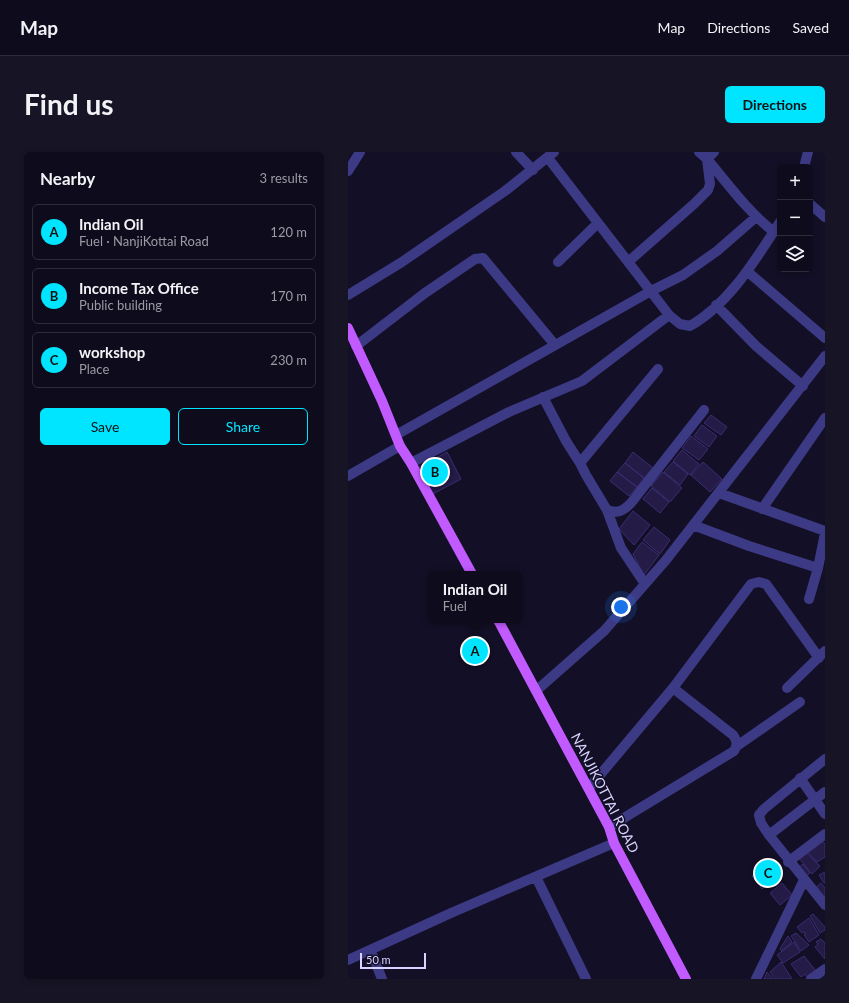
<!DOCTYPE html>
<html lang="en">
<head>
<meta charset="utf-8">
<style>
  body { margin:0; font-family:Lato,sans-serif; background:#171425; color:#f1f3f6 }
  .controls { position:absolute; right:12px; top:12px; display:grid; overflow:hidden; border-radius:6px; box-shadow:0 2px 6px #0003 }
  .controls button { width:36px; height:36px; display:grid; place-items:center; padding:0; border:0; border-bottom:1px solid #2e2b3b; background:#0e0b1c; color:#f1f3f6; font:20px sans-serif }
  .scale { position:absolute; left:12px; bottom:10px; width:66px; box-sizing:border-box; padding-left:4px; border:2px solid #d9d4ff; border-top:0; font-size:11px; line-height:14px; white-space:nowrap; color:#d9d4ff; -webkit-text-stroke:3px #130f26; paint-order:stroke }
  .you { position:absolute; left:273px; top:455px; width:14px; height:14px; margin:-10px; border:3px solid #fff; border-radius:50%; background:#1a73e8; box-shadow:0 0 0 6px #1a73e833 }
  .badge { display:grid; place-items:center; width:26px; height:26px; border-radius:50%; background:#00e5ff; color:#111; font-size:13px; font-weight:700 }
  .pin { position:absolute; translate:-50% -50%; border:2px solid #fff; box-shadow:0 1px 4px #0006 }
  .popup { position:absolute; left:80px; top:419px; width:94px; height:52px; box-sizing:border-box; display:grid; place-content:center; border-radius:6px; background:#0e0b1c; filter:drop-shadow(0 1px 3px #0005); font-size:13px; white-space:nowrap; color:#9b9ba3 }
  .popup b { font-size:15px; color:#f1f3f6 }
  .popup::after { content:''; position:absolute; left:50%; top:100%; margin-left:-8px; border:8px solid transparent; border-top-color:#0e0b1c }
  .list { margin:0; padding:0; list-style:none }
  h2 { display:flex; justify-content:space-between; align-items:center; height:52px; margin:0; padding:0 16px; font-size:17px }
  h2 small { font-size:13px; font-weight:400; color:#9b9ba3 }
  .list li { display:grid; grid-template-columns:26px 1fr auto; gap:12px; align-items:center; box-sizing:border-box; height:56px; margin:0 8px 8px; padding:0 8px; border:1px solid #2e2b3b; border-radius:6px }
  .list b { display:block; font-size:15px; white-space:nowrap }
  .list p { margin:0; font-size:13px; white-space:nowrap; color:#9b9ba3 }
  .list em { font-size:13px; font-style:normal; color:#9b9ba3 }
  .actions { display:flex; gap:8px; padding:12px 16px }
  .actions a { flex:1; padding:9px 0; border:1px solid #00e5ff; border-radius:6px; text-align:center; font-size:14px; color:#00e5ff }
  .actions .main { background:#00e5ff; color:#111 }
  .icon { flex:none; width:22px; height:22px; fill:none; stroke:currentColor; stroke-width:2; stroke-linecap:round; stroke-linejoin:round }
  .map { position:relative; flex:none; width:477px; height:827px; overflow:hidden; border-radius:6px }
  header { display:flex; align-items:center; gap:24px; box-sizing:border-box; height:56px; padding:0 20px; background:#0e0b1c; border-bottom:1px solid #2e2b3b }
  header strong { font-size:19px }
  nav { display:flex; gap:22px; margin-inline-start:auto; font-size:14px }
  .intro { display:flex; align-items:center; justify-content:space-between; box-sizing:border-box; height:96px; padding:0 24px }
  h1 { margin:0; font-size:28px }
  .button { padding:10px 18px; border-radius:6px; background:#00e5ff; color:#111; font-size:14px; font-weight:700 }
  main { display:flex; gap:24px; padding:0 24px }
  aside { flex:1; background:#0e0b1c; border-radius:6px; box-shadow:0 2px 6px #0003 }
  .map>svg:first-child { display:block }
  .building { fill:#241b47; stroke:#3b2d73 }
  .lines { fill:none; stroke-linecap:round; stroke-linejoin:round }
  .minor { stroke:#3d3a85; stroke-width:10 }
  .major { stroke:#c25bff; stroke-width:10 }
  .labels { text-anchor:middle; stroke-width:3; stroke-linejoin:round; paint-order:stroke }
  .street-label { font-size:14px; fill:#d9d4ff; stroke:#130f26 }
</style>
</head>
<body>
<header>
<strong>Map</strong>
<nav><a>Map</a><a>Directions</a><a>Saved</a></nav>
</header>
<div class="intro"><h1>Find us</h1><a class="button">Directions</a></div>
<main>
<aside>
<h2>Nearby<small>3 results</small></h2>
<ul class="list">
<li><span class="badge">A</span><div><b>Indian Oil</b><p>Fuel · NanjiKottai Road</p></div><em>120 m</em></li>
<li><span class="badge">B</span><div><b>Income Tax Office</b><p>Public building</p></div><em>170 m</em></li>
<li><span class="badge">C</span><div><b>workshop</b><p>Place</p></div><em>230 m</em></li>
</ul>
<div class="actions"><a class="main">Save</a><a>Share</a></div>
</aside>
<div class="map">
<svg width="477" height="827" viewBox="0 0 477 827">
  <rect width="100%" height="100%" fill="#130f26"/>
  <path class="building" d="M363 263 379 275 373 283 356 271Z
    M354 273 369 284 361 295 346 284Z
    M343 284 360 297 351 308 334 296Z
    M334 298 351 312 342 323 325 309Z
    M99 300 113 327 83 343 69 316Z
    M285 300 305 316 296 326 277 311Z
    M325 310 340 322 332 333 316 320Z
    M355 310 374 327 362 340 343 323Z
    M277 311 296 326 289 335 269 320Z
    M269 320 289 335 281 344 262 329Z
    M315 320 334 336 322 350 303 334Z
    M304 336 321 350 312 361 295 347Z
    M285 359 302 373 286 393 271 377Z
    M306 375 322 388 312 402 295 388Z
    M294 390 311 403 296 423 285 402Z
    M473 688 477 692V705L469 710 458 699Z
    M456 699 472 714 464 722 449 704Z
    M426 707 435 719 414 737 404 724Z
    M455 712 462 721 456 726 449 717Z
    M477 720V731H476L471 723Z
    M434 731 444 743 432 753 422 741Z
    M473 731 477 736V751L466 737Z
    M465 762 477 775V778L472 781 462 764Z
    M461 766 471 783 461 790 456 783 458 782 456 780 454 781 449 775Z
    M448 781 461 793 453 799 443 784Z
    M440 784 444 790 434 799 432 797Z
    M473 787 477 791V807L467 795 470 792 468 790Z
    M446 790 452 800 435 811 429 803Z
    M456 804 468 819 459 825 457 822 453 825 443 812Z
    M433 810 444 827H427L422 820Z
    M419 820 425 827H416Z"/>
  <g class="lines">
    <path class="minor" d="M168 0 185 18
      M351 0 359 7 366 0
      M200 6 321 163 332 172 342 174C381 152 408 107 432 70
      M359 7C380 32 400 60 426 80
      M456 15 460 0
      M0 19 12 0
      M462 52 477 65
      M210 110 250 71
      M280 110 346 52 360 38 362 32 359 7
      M400 120 477 186
      M0 143 54 110 157 39 206 0
      M368 153 408 194 455 234
      M8 194 77 141 127 107 135 106 207 193
      M195 245 218 289 232 311 238 323 259 358 273 396 297 432
      M48 283 303 139 335 123 369 99 408 65
      M63 311 161 260 234 229 321 163
      M232 311 310 217
      M0 324 52 294
      M371 341 477 379
      M414 357 477 266
      M259 358C270 362 275 359 283 351L356 258
      M345 373 401 394 470 416
      M461 447 470 416 477 381
      M439 536 477 499
      M189 538 256 479 318 408 477 204
      M389 594 452 550
      M477 607 416 657 411 663 413 671 421 683 477 753
      M452 626 477 662
      M241 636 325 536 403 432 411 430 418 432 471 506
      M261 675 386 599C390 593 389 589 385 583L325 536
      M421 683 477 640
      M440 710 477 682
      M188 725 238 827
      M23 799 34 827
      M0 808 103 761 266 691
      M408 827 456 728
      M463 827 477 817"/>
    <path class="major" d="M0 176 34 249 52 294 63 311 124 422
      M150 468 261 675 266 691 338 827"/>
  </g>
  <g class="labels">
    <g class="street-label">
      <text transform="translate(257 641) rotate(63)" y="5">NANJIKOTTAI ROAD</text>
    </g>
  </g>
</svg>
<div class="controls">
<button>+</button>
<button>−</button>
<button><svg class="icon" aria-label="layers" viewBox="0 0 24 24"><path d="M12 4l9 5-9 5-9-5zM3 14l9 5 9-5"/></svg></button>
</div>
<div class="scale">50 m</div>
<div class="you"></div>
<div class="pin badge" style="left:127px;top:499px">A</div>
<div class="popup"><b>Indian Oil</b>Fuel</div>
<div class="pin badge" style="left:87px;top:320px">B</div>
<div class="pin badge" style="left:420px;top:721px">C</div>
</div>
</main>
</body>
</html>
